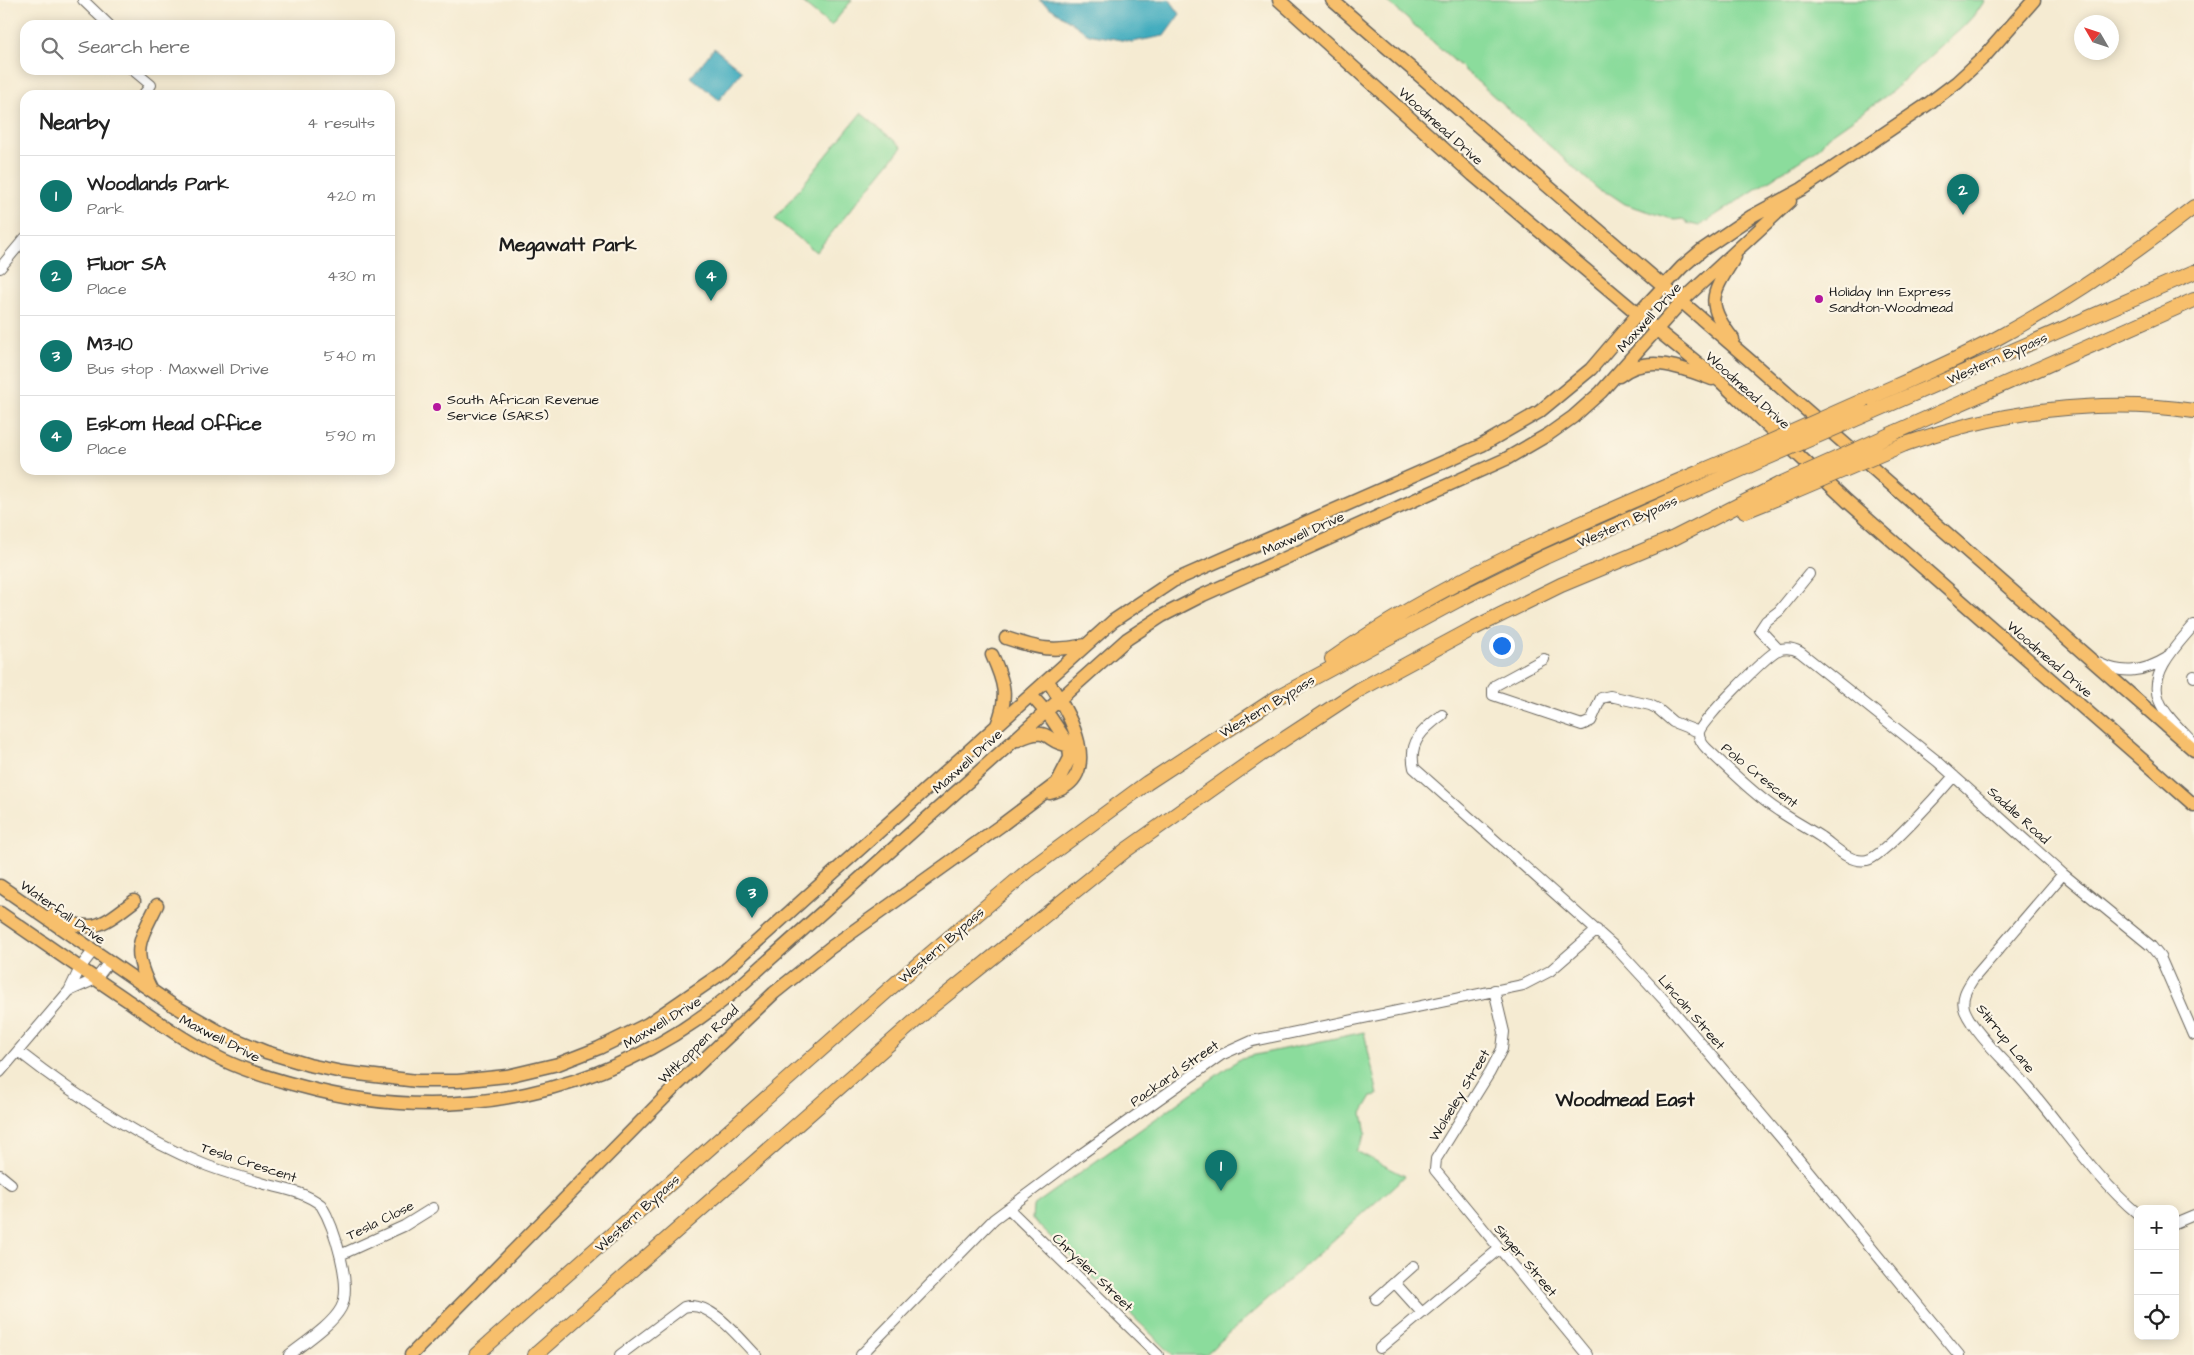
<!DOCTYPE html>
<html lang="en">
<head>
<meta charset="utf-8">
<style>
  body { margin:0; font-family:"Architects Daughter",sans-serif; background:#f6f6f6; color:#222 }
  .controls { position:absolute; right:15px; bottom:15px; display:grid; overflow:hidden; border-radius:10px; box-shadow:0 2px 12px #0003 }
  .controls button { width:45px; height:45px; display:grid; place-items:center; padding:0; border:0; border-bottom:1px solid #e0e0e0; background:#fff; color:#222; font:25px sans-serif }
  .compass { position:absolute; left:2074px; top:15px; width:45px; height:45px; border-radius:50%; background:#fff; box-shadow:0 2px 12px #0003; rotate:309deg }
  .you { position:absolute; left:1501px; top:645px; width:18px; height:18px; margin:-12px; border:4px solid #fff; border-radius:50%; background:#1a73e8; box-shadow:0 0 0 8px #1a73e833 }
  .badge { display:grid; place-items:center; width:32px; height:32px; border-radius:50%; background:#0f766e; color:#fff; font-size:16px; font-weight:700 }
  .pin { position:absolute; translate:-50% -41px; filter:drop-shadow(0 1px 2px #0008) }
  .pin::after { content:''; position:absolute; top:26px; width:18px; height:15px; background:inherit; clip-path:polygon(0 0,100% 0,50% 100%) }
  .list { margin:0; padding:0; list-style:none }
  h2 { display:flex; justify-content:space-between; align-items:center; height:65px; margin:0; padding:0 20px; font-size:21px }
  h2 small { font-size:16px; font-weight:400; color:#767676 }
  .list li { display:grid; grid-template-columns:32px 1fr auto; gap:15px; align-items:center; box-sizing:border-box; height:80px; padding:0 20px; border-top:1px solid #e0e0e0 }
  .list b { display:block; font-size:19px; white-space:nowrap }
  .list p { margin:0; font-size:16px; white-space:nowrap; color:#767676 }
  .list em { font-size:16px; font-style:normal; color:#767676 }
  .icon { flex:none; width:28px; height:28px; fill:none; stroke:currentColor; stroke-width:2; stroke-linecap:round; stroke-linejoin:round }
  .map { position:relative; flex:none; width:2194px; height:1355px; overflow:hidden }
  .search { position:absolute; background:#fff; box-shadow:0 2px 12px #0003; left:20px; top:20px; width:375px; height:55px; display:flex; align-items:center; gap:12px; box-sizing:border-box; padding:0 18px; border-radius:15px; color:#767676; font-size:19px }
  .panel { position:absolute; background:#fff; box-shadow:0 2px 12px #0003; left:20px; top:90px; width:375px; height:385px; border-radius:15px }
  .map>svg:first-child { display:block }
  .green { fill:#8bdc9c; stroke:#547c5c }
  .water { fill:#3daabd; stroke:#2c636c }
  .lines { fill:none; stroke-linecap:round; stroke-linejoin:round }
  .minor-casing { stroke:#68645c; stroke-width:12 }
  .major-casing { stroke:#68645c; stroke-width:15 }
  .highway-casing { stroke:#68645c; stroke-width:16 }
  .minor { stroke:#fff; stroke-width:10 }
  .major { stroke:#f7bf6c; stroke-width:12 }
  .highway { stroke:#f7bf6c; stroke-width:14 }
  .highway-bridge-casing { stroke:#68645c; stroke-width:16; stroke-linecap:butt }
  .highway-bridge { stroke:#f7bf6c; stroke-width:14 }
  .poi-dot { fill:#b5179e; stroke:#fcf5e5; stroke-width:2 }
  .labels { text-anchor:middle; stroke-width:4.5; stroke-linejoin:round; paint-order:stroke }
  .street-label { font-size:14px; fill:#1c1c1c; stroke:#fcf5e5 }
  .poi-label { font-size:14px; fill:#1c1c1c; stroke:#fcf5e5; text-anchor:start }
  .district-label { font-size:19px; font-weight:bold; fill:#1c1c1c; stroke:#fcf5e5 }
</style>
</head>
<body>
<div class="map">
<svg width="2194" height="1355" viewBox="0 0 2194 1355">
  <rect width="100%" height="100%" fill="#fcf5e5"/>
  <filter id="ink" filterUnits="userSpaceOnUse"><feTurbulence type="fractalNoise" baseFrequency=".02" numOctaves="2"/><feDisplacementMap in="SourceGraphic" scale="10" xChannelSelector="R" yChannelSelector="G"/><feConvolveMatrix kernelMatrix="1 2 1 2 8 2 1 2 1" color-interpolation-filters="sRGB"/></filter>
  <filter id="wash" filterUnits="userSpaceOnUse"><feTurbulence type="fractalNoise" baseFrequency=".0096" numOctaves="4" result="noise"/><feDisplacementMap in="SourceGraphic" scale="20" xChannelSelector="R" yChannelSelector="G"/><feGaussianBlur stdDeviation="1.12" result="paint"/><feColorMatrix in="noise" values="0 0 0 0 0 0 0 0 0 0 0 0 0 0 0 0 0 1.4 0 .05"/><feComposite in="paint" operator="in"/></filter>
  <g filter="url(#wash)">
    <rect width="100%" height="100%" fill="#f5ebd2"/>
    <path class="green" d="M799 0H852L831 26Z
      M1386 0H1985L1977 12 1963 27 1890 93 1827 137 1819 148 1699 226 1687 223 1682 219 1675 220 1625 204 1610 194 1599 190Z
      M861 113 902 147 816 252 775 219Z
      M1364 1032 1378 1095 1372 1096 1362 1113 1366 1133 1356 1151 1405 1176 1205 1355H1173L1032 1219 1033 1206 1241 1058Z"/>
    <path class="water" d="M1039 0H1170L1180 14 1164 36 1132 42 1088 34Z
      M714 48 742 71 719 100 691 77Z"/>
  </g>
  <g filter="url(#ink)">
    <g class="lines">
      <g class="minor-casing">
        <path id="minor" d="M83 0 109 25
          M133 70 151 85 143 95
          M0 268 25 238
          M1779 650 1760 630 1766 621 1779 611 1809 574
          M1544 659 1496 685 1493 689V695L1582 725 1591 721 1601 698 1610 696 1650 705 1658 709 1673 722 1699 732
          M2098 663C2123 675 2144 672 2167 658
          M2194 676V677
          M1442 715C1423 729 1408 742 1414 768L1616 948 1665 1001 1782 1139 1959 1355
          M2193 743C2182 730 2165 716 2159 700 2148 673 2178 644 2194 625
          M1954 776C1942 790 1882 858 1867 860 1850 864 1834 846 1821 837 1807 828 1792 820 1779 811 1753 794 1730 770 1707 749 1702 744 1698 739 1699 732 1701 721 1766 656 1778 650 1786 647 1793 648 1800 652L1937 761 2063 874 2151 946 2160 957 2194 1035
          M2063 874 1973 979C1967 988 1960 999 1965 1011 1976 1036 2010 1065 2028 1087 2064 1129 2095 1178 2138 1214
          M1494 990 1504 1032 1502 1049 1490 1072 1436 1159 1435 1170 1587 1355
          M69 991 96 979 109 962
          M18 1051C73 1094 139 1138 203 1164 223 1172 244 1178 265 1184 284 1189 305 1192 321 1205 334 1226 353 1286 341 1308 332 1325 304 1343 289 1355
          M0 1072 69 991 80 968 93 951
          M0 1175 11 1184
          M1009 1209 1158 1355
          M2175 1223 2194 1215
          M340 1255 404 1226 433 1208
          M1395 1283 1422 1313
          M1376 1299 1413 1266
          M1380 1348 1499 1249
          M620 1355 684 1307C710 1299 739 1338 756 1355
          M861 1355 994 1219 1080 1155 1221 1055 1252 1041 1523 985 1550 971 1597 930"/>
      </g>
      <g class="major-casing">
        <path id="major" d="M1279 0 1473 175 1657 330 1721 382 1847 501 2194 805
          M1332 0 1747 358 2194 750
          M1733 339C1704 302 1712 294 1735 257
          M1619 376C1648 353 1682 368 1712 379
          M1006 638C1039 649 1052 652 1086 645
          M992 655C1004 682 1009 696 997 725
          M1048 681C1068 711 1108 778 1050 793
          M1018 740C1052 724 1045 744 1069 745
          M0 886 171 1004 227 1036 266 1052 309 1065 342 1072 417 1081H458L507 1076 558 1064 599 1048 648 1024 722 973 1113 621 1173 581 1482 445 1539 412 1591 369 1638 314 1682 267 1702 250 1752 216 1802 189 1928 104 1957 82 1983 58 2034 0
          M0 913C41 941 82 970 124 998 156 1020 187 1043 223 1060 248 1072 273 1079 300 1086 452 1128 608 1095 730 995L1127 639 1162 616 1203 595 1506 459 1549 434 1573 417 1601 392 1681 302 1790 201
          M52 915C92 935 100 927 134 901
          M152 991C131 951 138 943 157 905
          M411 1355 677 1085 774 993 830 948 1003 824 1057 783 1070 758 1069 745 1051 718 1031 695"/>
      </g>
      <g class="highway-casing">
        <path id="highway" d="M1862 401C1909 380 1956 361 2001 336 2069 299 2133 255 2194 207
          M1872 412 2194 272
          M1896 432 2194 300
          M1905 444C1997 412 2097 397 2194 411
          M1745 511 1785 495
          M1332 659C1458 570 1614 509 1756 448
          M476 1355 903 977 1029 870 1147 783 1278 697 1458 600 1545 557 1762 460
          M535 1355 931 1007 1126 850 1260 755 1359 690 1474 628 1561 585 1674 538 1780 484"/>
      </g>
      <use href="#minor" class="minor"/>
      <use href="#major" class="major"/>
      <use href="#highway" class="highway"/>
      <g class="highway-bridge-casing">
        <path id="highway-bridge" d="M1756 448 1862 401
          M1762 460 1872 412
          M1780 484 1896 432
          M1785 495 1905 444"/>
      </g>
      <use href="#highway-bridge" class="highway-bridge"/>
    </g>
  </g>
  <g class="poi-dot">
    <circle cx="1819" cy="299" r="5"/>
    <circle cx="437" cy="407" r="5"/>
  </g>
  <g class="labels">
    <g class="street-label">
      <text transform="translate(1441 126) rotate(42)" y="5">Woodmead Drive</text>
      <text transform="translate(1649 317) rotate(-48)" y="5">Maxwell Drive</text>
      <text transform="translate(1997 358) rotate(-24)" y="5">Western Bypass</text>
      <text transform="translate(1748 390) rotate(42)" y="5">Woodmead Drive</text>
      <text transform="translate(1627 521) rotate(-24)" y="5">Western Bypass</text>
      <text transform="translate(1303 533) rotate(-24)" y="5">Maxwell Drive</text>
      <text transform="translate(2050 659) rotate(41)" y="5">Woodmead Drive</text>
      <text transform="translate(1267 706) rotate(-31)" y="5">Western Bypass</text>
      <text transform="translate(967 761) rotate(-42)" y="5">Maxwell Drive</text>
      <text transform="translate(1760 775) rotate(39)" y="5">Polo Crescent</text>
      <text transform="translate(2019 815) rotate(42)" y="5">Saddle Road</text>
      <text transform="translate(63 912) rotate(35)" y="5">Waterfall Drive</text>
      <text transform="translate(941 945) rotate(-41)" y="5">Western Bypass</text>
      <text transform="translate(1692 1012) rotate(49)" y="5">Lincoln Street</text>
      <text transform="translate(662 1022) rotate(-31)" y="5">Maxwell Drive</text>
      <text transform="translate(220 1038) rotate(27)" y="5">Maxwell Drive</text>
      <text transform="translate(2006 1038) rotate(51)" y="5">Stirrup Lane</text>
      <text transform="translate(698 1044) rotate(-44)" y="5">Witkoppen Road</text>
      <text transform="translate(1174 1073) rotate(-35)" y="5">Packard Street</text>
      <text transform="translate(1459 1095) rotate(-59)" y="5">Wolseley Street</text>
      <text transform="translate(249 1162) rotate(18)" y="5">Tesla Crescent</text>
      <text transform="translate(637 1213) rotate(-42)" y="5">Western Bypass</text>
      <text transform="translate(380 1220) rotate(-26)" y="5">Tesla Close</text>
      <text transform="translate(1526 1260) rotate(50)" y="5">Singer Street</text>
      <text transform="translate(1093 1272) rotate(44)" y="5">Chrysler Street</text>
    </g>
    <g class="poi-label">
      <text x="1829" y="296">Holiday Inn Express<tspan x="1829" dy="16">Sandton-Woodmead</tspan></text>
      <text x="447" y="404">South African Revenue<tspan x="447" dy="16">Service (SARS)</tspan></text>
    </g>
    <g class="district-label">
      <text x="568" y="251">Megawatt Park</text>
      <text x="1625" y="1106">Woodmead East</text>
    </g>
  </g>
</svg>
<div class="controls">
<button>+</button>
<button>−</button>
<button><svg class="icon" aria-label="locate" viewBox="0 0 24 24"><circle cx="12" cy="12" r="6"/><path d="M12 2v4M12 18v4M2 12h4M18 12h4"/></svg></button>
</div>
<svg class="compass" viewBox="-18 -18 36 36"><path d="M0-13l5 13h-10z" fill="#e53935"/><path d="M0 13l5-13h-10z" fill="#767676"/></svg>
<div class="you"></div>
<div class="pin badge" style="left:1221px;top:1191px">1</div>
<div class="pin badge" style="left:1963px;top:215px">2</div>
<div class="pin badge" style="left:752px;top:918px">3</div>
<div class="pin badge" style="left:711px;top:301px">4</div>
<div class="search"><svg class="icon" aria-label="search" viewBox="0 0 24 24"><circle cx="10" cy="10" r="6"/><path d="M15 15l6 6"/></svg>Search here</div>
<section class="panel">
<h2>Nearby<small>4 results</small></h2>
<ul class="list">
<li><span class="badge">1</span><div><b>Woodlands Park</b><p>Park</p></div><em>420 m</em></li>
<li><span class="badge">2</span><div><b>Fluor SA</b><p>Place</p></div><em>430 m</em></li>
<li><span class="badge">3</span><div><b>M3-10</b><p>Bus stop · Maxwell Drive</p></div><em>540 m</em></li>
<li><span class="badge">4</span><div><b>Eskom Head Office</b><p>Place</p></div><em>590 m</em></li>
</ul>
</section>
</div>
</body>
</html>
